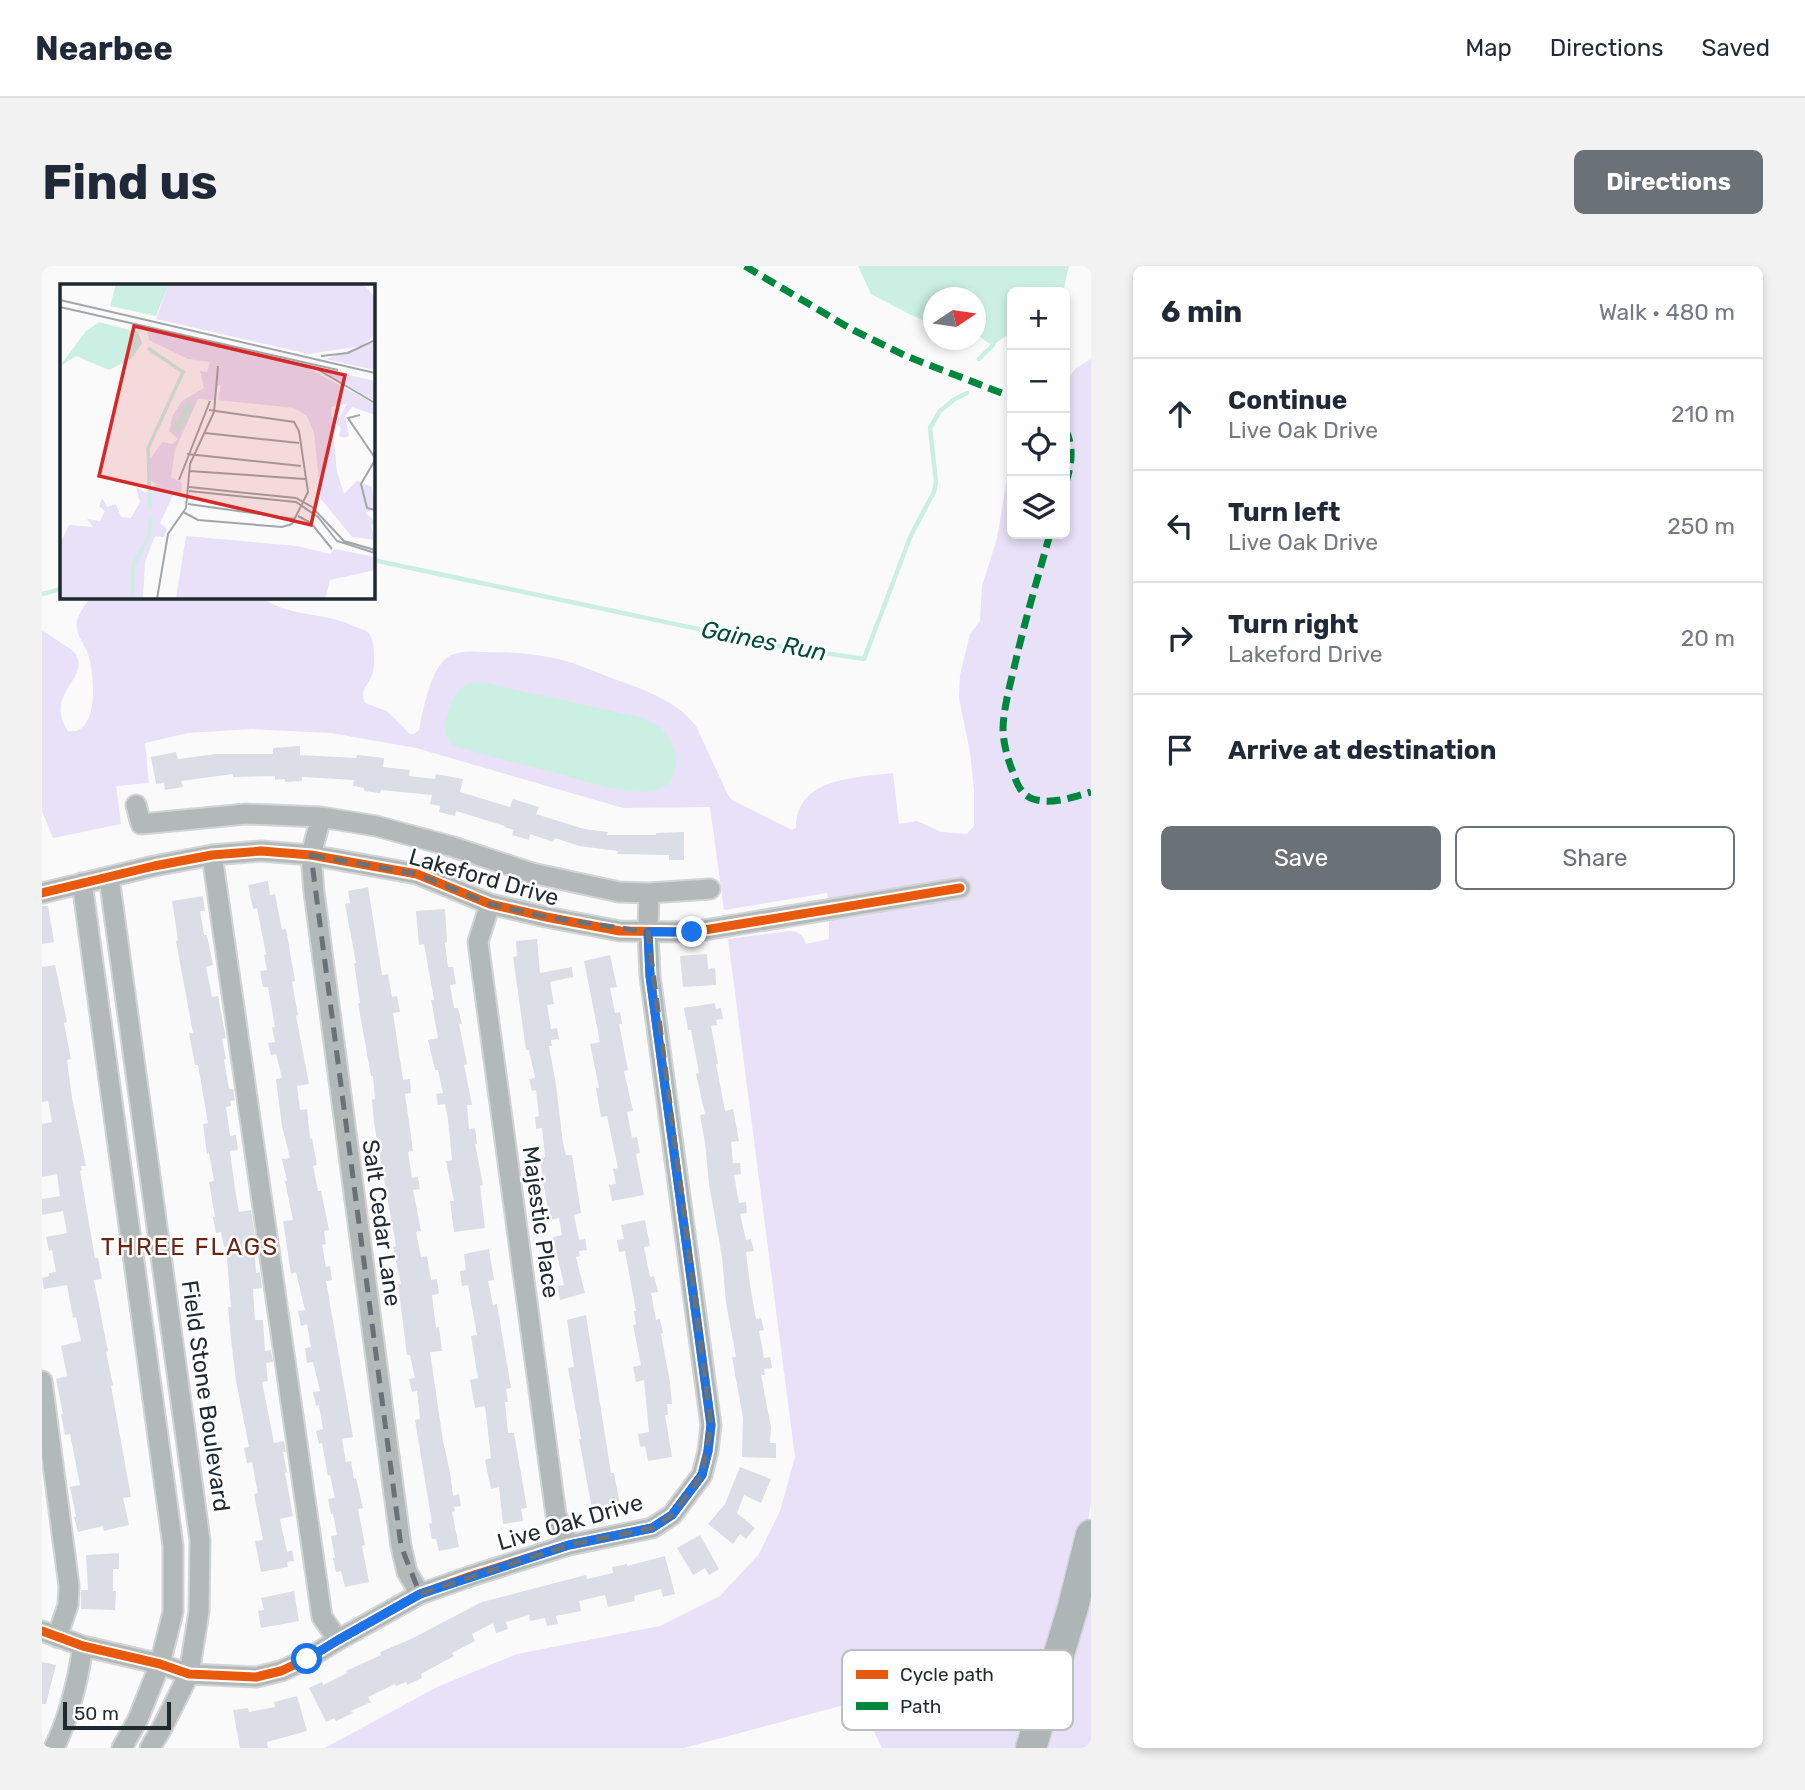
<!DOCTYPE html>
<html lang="en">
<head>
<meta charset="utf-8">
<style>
  body { margin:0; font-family:Rubik,sans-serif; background:#f2f2f3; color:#1f2937 }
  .controls { position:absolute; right:21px; top:21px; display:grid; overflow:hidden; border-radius:10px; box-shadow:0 4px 10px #0003 }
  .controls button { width:63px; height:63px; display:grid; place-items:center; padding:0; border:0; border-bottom:2px solid #e0e1e3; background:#fff; color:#1f2937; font:35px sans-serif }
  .compass { position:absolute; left:881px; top:21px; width:63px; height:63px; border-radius:50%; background:#fff; box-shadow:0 4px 10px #0003; rotate:77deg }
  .scale { position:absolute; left:21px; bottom:18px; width:108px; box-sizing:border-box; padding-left:7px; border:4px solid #1e2930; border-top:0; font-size:19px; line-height:24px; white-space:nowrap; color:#1e2930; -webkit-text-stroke:5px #fff; paint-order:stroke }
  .stop { position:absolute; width:21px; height:21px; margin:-16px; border:5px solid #1a73e8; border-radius:50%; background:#fff }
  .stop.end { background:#1a73e8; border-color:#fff; box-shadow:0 2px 7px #0008 }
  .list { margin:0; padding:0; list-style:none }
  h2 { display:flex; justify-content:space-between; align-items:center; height:91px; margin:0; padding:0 28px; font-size:30px }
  h2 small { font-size:23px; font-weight:400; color:#747a83 }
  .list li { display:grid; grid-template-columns:46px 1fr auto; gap:21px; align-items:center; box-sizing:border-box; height:112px; padding:0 28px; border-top:2px solid #e0e1e3 }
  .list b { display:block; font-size:26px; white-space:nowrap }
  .list p { margin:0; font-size:23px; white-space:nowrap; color:#747a83 }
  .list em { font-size:23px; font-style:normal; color:#747a83 }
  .actions { display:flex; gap:14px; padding:21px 28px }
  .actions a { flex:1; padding:16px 0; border:2px solid #6b7277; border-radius:10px; text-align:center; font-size:24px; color:#6b7277 }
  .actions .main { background:#6b7277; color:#fff }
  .icon { flex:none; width:38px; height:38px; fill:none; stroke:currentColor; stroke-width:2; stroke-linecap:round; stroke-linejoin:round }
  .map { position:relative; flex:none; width:1049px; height:1482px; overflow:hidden; border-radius:10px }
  header { display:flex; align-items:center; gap:42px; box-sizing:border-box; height:98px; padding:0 35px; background:#fff; border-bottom:2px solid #e0e1e3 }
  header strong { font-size:33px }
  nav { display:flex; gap:38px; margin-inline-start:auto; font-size:24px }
  .intro { display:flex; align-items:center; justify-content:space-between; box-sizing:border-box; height:168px; padding:0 42px }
  h1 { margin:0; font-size:49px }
  .button { padding:18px 32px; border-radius:10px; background:#6b7277; color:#fff; font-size:24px; font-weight:700 }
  main { display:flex; gap:42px; padding:0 42px }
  aside { flex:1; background:#fff; border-radius:10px; box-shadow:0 4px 10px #0003 }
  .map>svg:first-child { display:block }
  .green { fill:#e8e1f7 }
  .water { fill:#cbf0e3 }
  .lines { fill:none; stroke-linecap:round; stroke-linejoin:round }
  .stream { stroke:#cbf0e3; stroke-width:4.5 }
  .building { fill:#dbdee6 }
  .minor-casing { stroke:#d2d4d6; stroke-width:23 }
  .highway-casing { stroke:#d2d4d6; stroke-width:33 }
  .minor { stroke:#b3b9b9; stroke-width:19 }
  .highway { stroke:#aeb5b6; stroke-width:30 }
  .quiet { stroke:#00873e; stroke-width:7; stroke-dasharray:14 7; stroke-linecap:butt }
  .cycleway-casing { stroke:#fff; stroke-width:13 }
  .cycleway { stroke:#e8590c; stroke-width:9 }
  .route { stroke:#1a73e8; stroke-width:9 }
  .marked { fill:none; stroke:#6b7277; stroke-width:5; stroke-dasharray:14 9; stroke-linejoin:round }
  .labels { text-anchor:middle; stroke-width:5; stroke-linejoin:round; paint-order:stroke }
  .street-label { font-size:23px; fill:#1e2930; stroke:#fff }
  .water-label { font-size:24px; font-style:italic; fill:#014b3b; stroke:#fff }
  .neighbourhood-label { font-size:24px; letter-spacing:2px; fill:#6a2716; stroke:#fff }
  .inset-river { fill:none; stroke:#cbf0e3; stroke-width:3.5 }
  .inset-road { fill:none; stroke:#a2a6a9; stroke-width:2 }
  .view { fill:#d62828; fill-opacity:0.15; stroke:#d62828; stroke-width:3.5 }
  .inset-edge { fill:none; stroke:#1e2930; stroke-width:3.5 }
  .key { fill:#fff; stroke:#bcbfc1; stroke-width:2 }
  .key-label { font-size:19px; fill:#1e2930 }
</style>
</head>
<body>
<header>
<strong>Nearbee</strong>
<nav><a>Map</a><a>Directions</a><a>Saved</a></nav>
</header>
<div class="intro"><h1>Find us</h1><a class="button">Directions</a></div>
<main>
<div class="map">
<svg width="1049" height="1482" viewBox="0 0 1049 1482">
  <rect width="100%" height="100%" fill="#fafafa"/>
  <path class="green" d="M1049 93V1237L1041 1286 980 1482H840L817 1435 642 1482H283L395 1421 475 1388 618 1360 678 1330 717 1288 738 1245 753 1191 686 673 748 665C758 665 761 670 764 678L787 673V656L790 648 785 627 682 644 668 541 581 542 374 482 289 467 209 463 146 467 103 477C105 490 105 503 107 517L74 520 79 558 11 572 0 545V365C7 368 12 372 19 377 23 380 28 382 32 386 52 411 0 427 26 465 58 470 52 409 47 391 44 379 32 368 35 355 37 347 44 337 49 331H220C236 347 277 348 298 355 304 356 309 359 314 361 319 363 325 364 328 369 333 377 333 398 331 407 327 419 317 423 323 437L345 445 368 468H372L377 464C381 445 388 403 406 391 416 384 431 386 442 386 464 386 485 387 506 391 529 395 550 404 572 413 602 424 634 434 654 460L686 529 690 534 750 564 754 562C754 511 814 512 851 507L857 558 875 555 899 566 925 568 932 560V524L928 486 917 432 918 409 928 368 938 355 940 320 955 272 970 184V268H1023V117L1034 102Z
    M1049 1296V1482H996Z"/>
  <path class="water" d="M816 0H1027L1021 26H970V48L967 51 970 58V66L951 79C944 77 940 71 934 68L933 32H891V59L867 48 829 28Z
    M439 416 602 452C608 455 615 459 620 463 636 479 642 513 617 523 594 533 536 513 511 506 481 499 451 491 422 483L408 478C405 471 402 464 403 456 406 445 412 426 422 420 427 416 433 417 439 416Z"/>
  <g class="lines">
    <path class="stream" d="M937 93 951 79 952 75
      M331 294 736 380 822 393 869 269 892 226 894 216 888 162 898 145 913 133 925 127
      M0 328 19 323"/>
  </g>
  <path class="building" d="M258 480V489L314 492 315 489 342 492 341 501 368 504 367 510 393 513 394 508 421 513 418 526 468 541 471 533 497 541 494 548 542 563 566 566 565 569H614V567L642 566V594H627V589L575 588 576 585 537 580 513 572 511 576 488 568 487 574 470 569 472 564 462 561 463 560 414 545 413 550 397 546 398 540 388 538 390 529 339 524 338 527 322 525V522L311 520 312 514 260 511V515L243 516V513L233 514V510L191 511V508L139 515 141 521 123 524 122 517 114 518 109 491 134 486 136 493 174 488H231V482Z
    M226 615 228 629 233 628 240 664 244 663 253 715 250 716 256 749 254 750 267 818 255 820 258 844 265 843 268 873 270 872 275 899 271 900 276 925H279L287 964 282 965 284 978 280 979 284 1001 288 1000 290 1014 284 1015 311 1171 300 1173 304 1196 309 1195 312 1213 314 1212 321 1242 316 1243 323 1279 320 1280 327 1316 303 1321 299 1305 294 1306 291 1292H293L289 1270 295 1269 291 1248H289L286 1233 293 1232 288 1209 286 1210 280 1177 277 1178 274 1165 281 1163 277 1139 274 1140 271 1126 278 1125 271 1096 265 1097 263 1082 269 1081 265 1058 259 1060 256 1045 263 1044 254 1006 249 1008 241 955 251 954 243 915H245L240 893 248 892 240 860 234 813 240 812 234 788 229 789 226 777 233 776 230 761H233L226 721H221L218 705 225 704 222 689 224 688 215 642 211 643 206 619Z
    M326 621 340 709 346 708 350 731 355 730 358 746 351 747 361 814 368 813 369 827 363 828 371 885 366 886 370 912 376 911 378 923 371 924 379 965 374 966 379 991 385 990 389 1014 395 1013 397 1028 390 1029 394 1062 397 1061 400 1085 388 1086 401 1175 408 1206 411 1230 417 1228 419 1240 412 1241 413 1245 410 1246 417 1281 397 1285 394 1273H390L387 1258 390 1257 373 1154 378 1153 375 1125 370 1126 367 1113 373 1112 368 1089H365L356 1018H359L351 981 354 980 332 857 330 834 333 833 331 810H329L316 737H318L312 697H314L303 638 308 637 306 625Z
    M161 630 163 645H158L162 669H165L171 699 164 701 170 731 176 730 184 772 180 773 184 793 182 794 187 823H191L193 834 188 835 189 840 184 841 188 870 194 869 196 884 188 885 193 923 197 946 209 944 214 976H212L214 1007 218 1006 220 1022 211 1023 213 1054H221L223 1085 229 1084 231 1096 224 1097 226 1115 220 1116 232 1177 242 1175 244 1186H241L245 1206 243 1207 251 1250 238 1253 245 1286 250 1284 252 1295 245 1296 246 1301 219 1306 213 1275 221 1274 212 1228 216 1227 210 1196 205 1197 202 1182 207 1181 194 1115 189 1073 186 1041H189L184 981H182L179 966 174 967 171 951H173L167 916 172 915 167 887 165 888 161 858 166 857 156 799H153L147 767H151L134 675 136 674 130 635Z
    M0 640H6L12 676 0 678Z
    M403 643 405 676 403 677 406 701H411L414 718 408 719 412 742H416L420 758H417L425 798 422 799 430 839H425L427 863 433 862 435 878H433L441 919 438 920 443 962 412 966 408 935H412L404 895 410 894 406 853 403 838 396 839 394 828 401 827 396 804H393L386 774 396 772 392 750 389 734H392L382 678 377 679 374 645Z
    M495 673 498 707 530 701 531 711 508 716 512 738 505 739 509 763 515 762 517 773 509 774 510 780H507L514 819 521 877 524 889H530L539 947 532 949 537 974 543 973 545 984 537 985 538 990 534 991 543 1027 518 1034 515 1020 522 1019 511 971 520 969 517 952 508 954 502 922 498 892 503 891 500 862 494 863 493 851 497 850 494 824 490 825 487 813 493 812 487 784H484L471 691 475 690 474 675Z
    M665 688 666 703 673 702 674 719 641 721 638 690Z
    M568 689 575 721 568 722 573 747 578 746 580 758H577L586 804 582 805 591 845 585 846 590 872 595 871 598 887 594 888 602 929 570 935 567 919 574 918 571 903 576 902 565 850 559 851 554 822H557L548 778 558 776 542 695Z
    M13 699 25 756 22 757 29 793 25 794 30 832 44 900H39L40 904 38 905 53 992H56L60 1013 52 1014 66 1085 64 1086 71 1119 69 1120 89 1231 81 1232 87 1259 62 1265 61 1260 36 1266 32 1251H34L28 1221 38 1219 28 1168 23 1169 19 1148H21L14 1113 25 1110 19 1080 39 1075 34 1051 31 1052 25 1019 2 1023 0 1012 7 1010V1007L14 1006 10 984 7 985 4 971 25 967 21 945 0 949V933L18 930 15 908 0 911V858L10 856 6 835 0 836V701Z
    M673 737 674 743 679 742 681 753 674 754 675 759 669 760 676 798H674L683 845 691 843 697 875 689 876 691 897H698L699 908 692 909 697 937 704 936 705 947 698 948 704 974 709 973 712 985 704 986 708 1019 714 1053 719 1052 722 1064 717 1065 722 1092 728 1091 730 1102 722 1103 723 1109H719L729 1161 728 1177H734V1192L700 1191 701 1152 690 1091H694L684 1037 680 991 667 918 663 877 658 849 663 848 654 808 657 807 649 764H646L642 742Z
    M603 954 608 980 602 981 608 1011 612 1010 616 1026 609 1027 614 1054 618 1053 621 1067 619 1068 628 1116 630 1138H625L626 1149H623L630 1191 606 1195 603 1180 598 1181 596 1168 607 1166 602 1114 594 1116 591 1101 599 1099 591 1059 594 1058 592 1045H594L583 985 577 986 575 974 582 973 579 959Z
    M447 983 452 1014 446 1015 451 1039 455 1038 469 1122 464 1123 466 1136H463L466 1167H472L485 1242 479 1243 481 1255 461 1258 457 1221 449 1223 443 1194 449 1192 443 1140 433 1142 428 1114 436 1112 429 1070 435 1069 426 1019 420 1020 418 1005 424 1004 422 988Z
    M544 1049 569 1207H572L578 1238 550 1243 537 1173H539L526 1102 532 1101 525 1054Z
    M698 1201 729 1213 719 1237 702 1229 695 1247 713 1262 704 1273 698 1268 691 1278 666 1258 683 1238Z
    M658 1269 677 1303 667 1309 663 1302 651 1309 635 1282Z
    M77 1287V1303H71V1325H74L73 1344 39 1343V1324H46L44 1289Z
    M623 1290 633 1328 621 1331 619 1323 592 1330 593 1335 566 1341 563 1329 537 1335 539 1345 514 1350 516 1358 505 1360 503 1352 488 1355 487 1349 464 1356 466 1363 454 1367 451 1357 430 1368 433 1375 410 1387 412 1390 379 1408 380 1412 365 1419 364 1416 354 1420 353 1418 326 1431 329 1436 309 1445 311 1447 294 1455 292 1452 284 1456 267 1422 280 1416 281 1419 305 1407 304 1405 339 1389 338 1386 367 1374 440 1336 544 1309 545 1313 571 1307 570 1301 585 1298V1300Z
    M252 1325 257 1355 219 1362 216 1345 222 1344 219 1332Z
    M0 1396 14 1399 4 1438H0Z
    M255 1430 265 1465 225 1476 226 1482H198L191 1444 206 1442 207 1446 233 1441 232 1436Z"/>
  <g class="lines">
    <g class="minor-casing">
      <path id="minor" d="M94 539 99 558 204 548 279 551 334 560 408 580 490 607 577 626 607 627 668 623
        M279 551 269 589 272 626 359 1280 365 1306 378 1328
        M170 589 280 1351 296 1374
        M67 611 158 1274 157 1345 147 1408 120 1462 108 1482
        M40 617 131 1280V1346L118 1398 96 1453 80 1482
        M0 627 112 600 170 589 219 585 269 589 375 608 448 638 504 651 578 665 650 666 918 622
        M448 638 436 676 514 1249 527 1279
        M0 1115 27 1320 26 1339 15 1371
        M0 1365 41 1380 118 1398 147 1408 214 1411 239 1405 265 1393 296 1374 378 1328 429 1310 527 1279 610 1262 630 1249 660 1209 666 1185 669 1159 608 710 606 666 607 627
        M12 1482C27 1452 36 1413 41 1380"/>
    </g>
    <g class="highway-casing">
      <path id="highway" d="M989 1482 1031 1341 1049 1269"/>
    </g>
    <use href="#minor" class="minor"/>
    <use href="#highway" class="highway"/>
    <path class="quiet" d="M703 0 809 63 864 90 970 131
      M1023 163C1033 181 1029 201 1023 220
      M1008 268C996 311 983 354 973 398 968 419 962 440 961 462 961 478 966 494 972 509 975 519 980 529 991 533 1010 539 1031 531 1049 526"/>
    <g class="cycleway-casing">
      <path id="cycleway" d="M0 627 112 600 170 589 219 585 269 589 375 608 448 638 504 651 578 665 650 666 918 622
        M0 1365 41 1380 118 1398 147 1408 214 1411 239 1405 265 1393 296 1374 378 1328 429 1310 527 1279 610 1262 630 1249 660 1209 666 1185 669 1159 608 710 606 666"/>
    </g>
    <use href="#cycleway" class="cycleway"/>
  </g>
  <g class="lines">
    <path class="route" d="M265 1393 296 1374 378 1328 527 1279 610 1262 630 1249 660 1209 666 1185 669 1159 608 710 606 666H650"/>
  </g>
  <path class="marked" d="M269 589 375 608 448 638 504 651 606 666 669 1159 660 1209 630 1249 610 1262 527 1279 378 1328 359 1280Z"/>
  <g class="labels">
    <g class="street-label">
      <text transform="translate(442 611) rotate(16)" y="8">Lakeford Drive</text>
      <text transform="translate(499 956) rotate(82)" y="8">Majestic Place</text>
      <text transform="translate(340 957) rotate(82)" y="8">Salt Cedar Lane</text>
      <text transform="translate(164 1130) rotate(82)" y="8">Field Stone Boulevard</text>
      <text transform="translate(528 1256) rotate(-16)" y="8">Live Oak Drive</text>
    </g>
    <g class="water-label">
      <text transform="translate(722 375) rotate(11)" y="8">Gaines Run</text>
    </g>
    <g class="neighbourhood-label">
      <text x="148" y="989">THREE FLAGS</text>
    </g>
  </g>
  <g transform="translate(18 18)">
    <rect width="315" height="315" fill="#fafafa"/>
    <path d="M109 0H303L315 13V52L301 62 249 70 96 35ZM87 46 240 80 315 120V131L292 123 285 132 289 152 284 154 279 152 281 144 276 139 287 120 271 123 277 188 284 210 297 197 312 203 315 225 306 229 315 237 311 242 315 256 292 253 261 215 254 149 247 132 234 124 158 116 161 102 158 101 154 116 138 115 115 166 111 193 122 199 121 209 113 211 100 239 107 245 104 253 95 252 85 278 83 315H0V259L9 241 33 243 27 235 40 237 45 227 39 222 42 214 47 223 56 220 61 233 71 234 80 218 76 203 85 209 96 200 107 204 88 196V178L102 158 112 160 118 155 109 147 113 131 122 117 144 104 140 87 147 88 150 78 128 75 89 56ZM314 58 315 86 265 75ZM255 83 315 97V117ZM126 252 237 262 270 270 275 265 315 273V286L270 296 265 315H116Z" fill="#e8e1f7"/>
    <path d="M56 0H109L96 32 50 22ZM39 38 78 48 82 59 71 75 49 86 16 72 0 82 26 47ZM128 118 134 123 118 150 113 143Z" fill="#cbf0e3"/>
    <path class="inset-river" d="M88 64 123 88 88 164 90 224M72 315 73 282 89 252 91 233"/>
    <path class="inset-road" d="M0 16 315 89M0 23 278 86M261 72 288 69 315 56M257 85 315 119M300 131 288 134 315 174M145 149 239 159M127 170 241 182M315 176 301 200 307 224 315 226M129 187 245 195M119 196 150 117M129 203 236 214 252 223 284 257 315 266M129 207 236 218 258 233 277 257 315 269M128 220 235 235M123 228 138 236 222 243 232 240 248 208 239 147 234 138 149 126M238 232 251 239 272 265M97 315 108 250 126 224 130 180 154 128 158 82"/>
    <path class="view" d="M74 42 285 91 251 241 39 192Z"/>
    <rect width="315" height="315" class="inset-edge"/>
  </g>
  <rect x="800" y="1384" width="231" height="80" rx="10" class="key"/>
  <rect x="814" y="1404" width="32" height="9" fill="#e8590c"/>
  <rect x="814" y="1436" width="32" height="8" fill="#00873e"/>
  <g class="key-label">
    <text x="858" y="1415">Cycle path</text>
    <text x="858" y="1447">Path</text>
  </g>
</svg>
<div class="controls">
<button>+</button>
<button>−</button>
<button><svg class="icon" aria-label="locate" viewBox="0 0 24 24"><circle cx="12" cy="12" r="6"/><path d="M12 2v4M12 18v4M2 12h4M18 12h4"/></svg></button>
<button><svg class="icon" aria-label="layers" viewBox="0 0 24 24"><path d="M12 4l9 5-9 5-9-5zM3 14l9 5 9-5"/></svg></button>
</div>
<svg class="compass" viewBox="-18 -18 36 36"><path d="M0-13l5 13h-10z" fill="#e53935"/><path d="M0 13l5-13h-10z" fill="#747a83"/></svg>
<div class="scale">50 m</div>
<div class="stop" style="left:265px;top:1393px"></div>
<div class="stop end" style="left:650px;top:666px"></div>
</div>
<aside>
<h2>6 min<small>Walk · 480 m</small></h2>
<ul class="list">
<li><svg class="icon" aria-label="ahead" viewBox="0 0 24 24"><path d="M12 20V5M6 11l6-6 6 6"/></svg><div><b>Continue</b><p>Live Oak Drive</p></div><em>210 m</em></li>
<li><svg class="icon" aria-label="left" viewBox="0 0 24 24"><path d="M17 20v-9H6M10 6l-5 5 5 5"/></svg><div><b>Turn left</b><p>Live Oak Drive</p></div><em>250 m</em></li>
<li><svg class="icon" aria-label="right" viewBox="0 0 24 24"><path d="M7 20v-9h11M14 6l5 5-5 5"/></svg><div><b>Turn right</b><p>Lakeford Drive</p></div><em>20 m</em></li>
<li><svg class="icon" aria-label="arrive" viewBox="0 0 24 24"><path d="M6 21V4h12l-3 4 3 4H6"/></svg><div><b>Arrive at destination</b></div></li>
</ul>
<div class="actions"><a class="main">Save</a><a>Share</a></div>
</aside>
</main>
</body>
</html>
